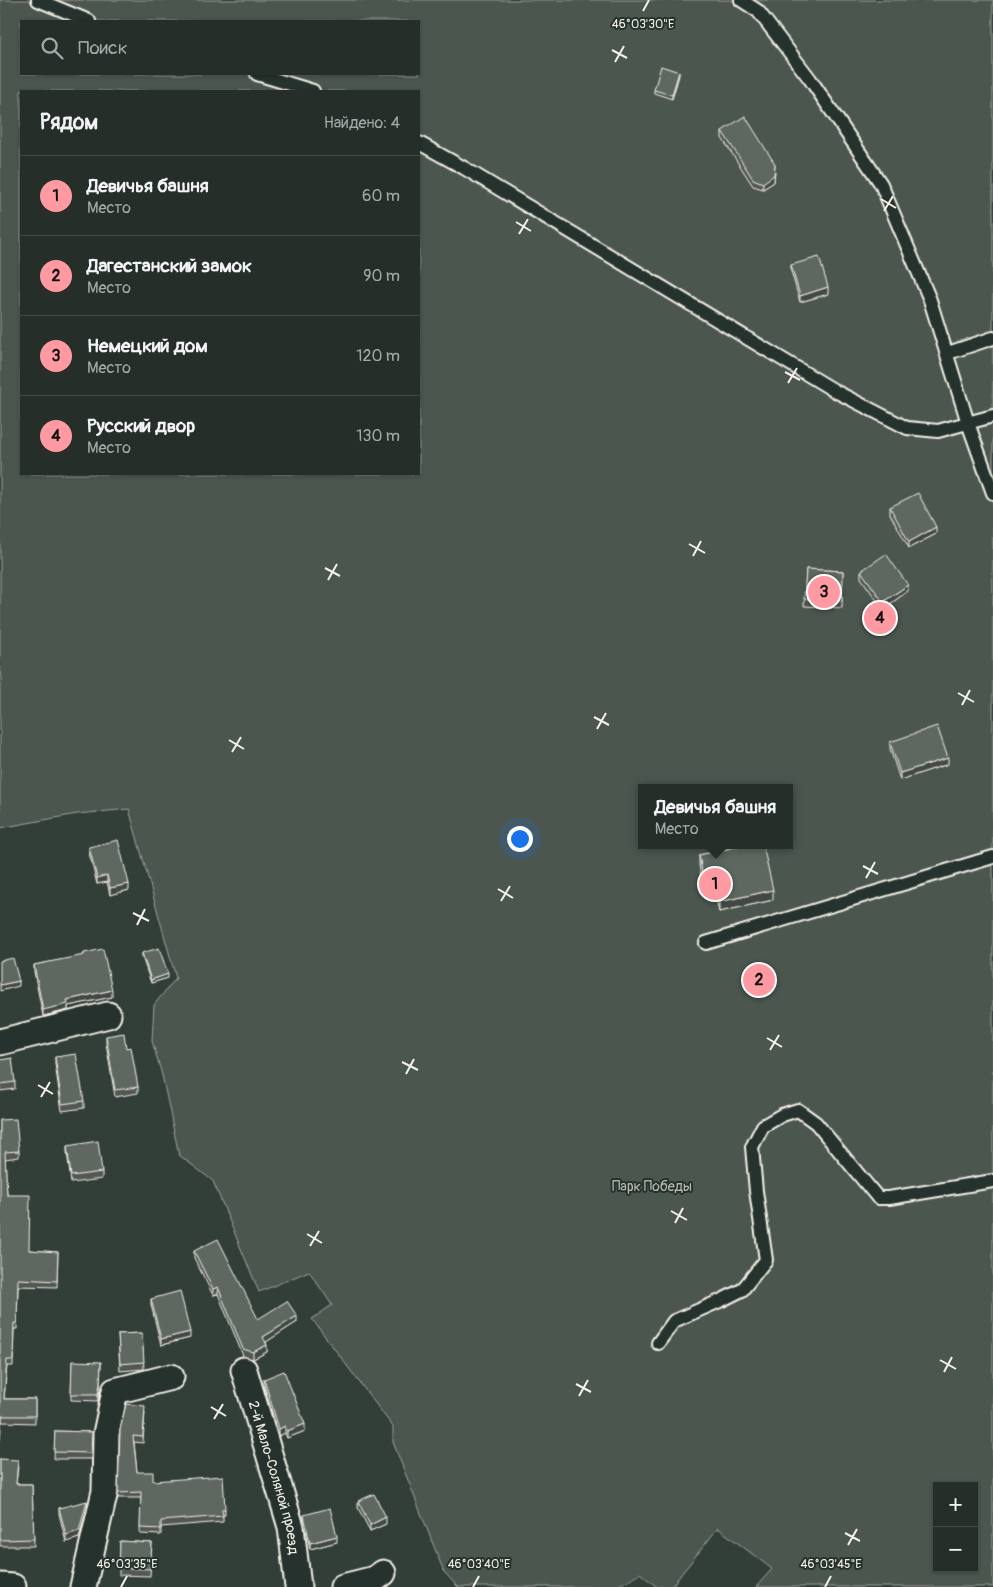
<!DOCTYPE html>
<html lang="ru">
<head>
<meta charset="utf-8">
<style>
  body { margin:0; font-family:Pangolin,sans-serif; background:#2e3632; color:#f1f3f6 }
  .controls { position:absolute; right:15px; bottom:15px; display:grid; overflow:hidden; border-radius:0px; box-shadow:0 1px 4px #0004 }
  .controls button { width:45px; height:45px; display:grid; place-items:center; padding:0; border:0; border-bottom:1px solid #424a47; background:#262e2a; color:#f1f3f6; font:25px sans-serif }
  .you { position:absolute; left:519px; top:838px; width:18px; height:18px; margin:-12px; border:4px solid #fff; border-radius:50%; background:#1a73e8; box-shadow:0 0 0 8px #1a73e833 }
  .badge { display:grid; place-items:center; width:32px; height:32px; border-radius:50%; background:#ff9aa2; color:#111; font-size:16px; font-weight:700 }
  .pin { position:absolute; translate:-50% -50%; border:2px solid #fff; box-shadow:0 1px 5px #0006 }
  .popup { position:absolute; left:638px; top:784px; width:155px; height:65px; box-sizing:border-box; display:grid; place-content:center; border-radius:0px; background:#262e2a; filter:drop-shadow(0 1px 4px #0005); font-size:16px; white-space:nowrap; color:#a4a8a8 }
  .popup b { font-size:19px; color:#f1f3f6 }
  .popup::after { content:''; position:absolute; left:50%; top:100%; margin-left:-10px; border:10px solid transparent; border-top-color:#262e2a }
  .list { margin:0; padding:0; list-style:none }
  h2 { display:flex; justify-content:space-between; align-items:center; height:65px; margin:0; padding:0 20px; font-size:21px }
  h2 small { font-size:16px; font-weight:400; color:#a4a8a8 }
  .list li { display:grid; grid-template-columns:32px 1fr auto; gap:15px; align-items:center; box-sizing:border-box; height:80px; padding:0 20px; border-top:1px solid #424a47 }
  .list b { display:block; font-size:19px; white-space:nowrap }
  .list p { margin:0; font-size:16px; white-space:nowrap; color:#a4a8a8 }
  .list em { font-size:16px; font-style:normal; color:#a4a8a8 }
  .icon { flex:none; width:28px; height:28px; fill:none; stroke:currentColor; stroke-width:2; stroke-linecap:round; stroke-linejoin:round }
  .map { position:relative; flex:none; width:993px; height:1587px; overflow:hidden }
  .search { position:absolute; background:#262e2a; box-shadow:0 1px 4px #0004; left:20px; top:20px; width:400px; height:55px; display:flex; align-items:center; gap:12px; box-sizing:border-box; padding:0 18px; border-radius:0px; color:#a4a8a8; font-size:19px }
  .panel { position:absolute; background:#262e2a; box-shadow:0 1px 4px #0004; left:20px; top:90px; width:400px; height:385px; border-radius:0px }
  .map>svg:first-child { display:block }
  .green { fill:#4c564f; stroke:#a0a49c; fill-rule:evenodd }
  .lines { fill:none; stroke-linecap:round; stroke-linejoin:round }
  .service-casing { stroke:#f4f1e8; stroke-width:16 }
  .minor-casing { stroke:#f4f1e8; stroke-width:29 }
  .service { stroke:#26332d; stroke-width:12 }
  .minor { stroke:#26332d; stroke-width:25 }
  .wall { fill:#525953; stroke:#f4f1e8 }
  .shaded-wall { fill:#424944; stroke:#f4f1e8 }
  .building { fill:#5f6861; stroke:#f4f1e8 }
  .ticks { fill:none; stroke:#f4f1e8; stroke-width:2 }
  .labels { text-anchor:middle; stroke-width:4; stroke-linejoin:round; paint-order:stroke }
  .park-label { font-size:14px; fill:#b9bbb2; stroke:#26332d }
  .street-label { font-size:14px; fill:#f4f1e8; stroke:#26332d }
  .ticks-label { font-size:12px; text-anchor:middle; fill:#f4f1e8; stroke:#26332d; stroke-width:4; stroke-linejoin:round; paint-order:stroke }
</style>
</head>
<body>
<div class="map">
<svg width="993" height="1587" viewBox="0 0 993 1587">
  <rect width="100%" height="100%" fill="#323e38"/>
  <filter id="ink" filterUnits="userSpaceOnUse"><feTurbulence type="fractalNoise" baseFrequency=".02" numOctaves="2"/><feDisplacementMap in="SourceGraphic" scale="10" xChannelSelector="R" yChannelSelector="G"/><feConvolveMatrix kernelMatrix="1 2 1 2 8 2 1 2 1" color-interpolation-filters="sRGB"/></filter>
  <g filter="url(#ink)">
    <path class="green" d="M0 0H993V1587H756L772 1569 718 1528 671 1587H657L640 1573 616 1587H458L444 1572 393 1442V1427L312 1319 332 1305 309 1271 259 1292 213 1181 179 1155 162 1075 152 1041 154 1005 176 978 129 809 77 814 0 828V682L2 680 0 659ZM21 21H419V74H21ZM21 91H419V474H21ZM641 788H789V845H641ZM937 1486H974V1568H937Z"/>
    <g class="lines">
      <g class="service-casing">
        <path id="service" d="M38 0 89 21
          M741 0 758 11 810 79 881 184 930 300 968 423 993 493
          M257 74 313 91
          M419 143 464 168 835 391 907 428 938 431 993 416
          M948 353 993 338
          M706 943 993 857
          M658 1343 674 1321 722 1300 742 1290 766 1260 756 1191 752 1147 763 1126 782 1115 798 1110 816 1123 878 1198H889L993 1181"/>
      </g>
      <g class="minor-casing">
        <g id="minor">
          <path d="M0 1042 108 1015"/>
          <path id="s1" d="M244 1370 291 1527 298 1587"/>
          <path d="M0 1586 13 1587"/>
          <path d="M83 1587 105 1491 106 1434 115 1391 171 1377"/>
          <path d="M343 1587 375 1579 383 1573"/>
        </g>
      </g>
      <use href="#service" class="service"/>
      <use href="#minor" class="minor"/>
    </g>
    <path class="wall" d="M679 75 672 99 654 93V90Z
      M722 131 775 171 774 182 763 189 753 186 722 138Z
      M791 265 828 294 800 302 791 271Z
      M890 507 936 534 909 548 890 514Z
      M806 569 843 571 842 608 804 606Z
      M861 571 908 591 883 609 861 578Z
      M890 742 948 764 900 780 890 749Z
      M740 845H763L773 900 719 912 713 885 703 887 699 865V855L740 846Z
      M89 847 129 890 110 895 107 882 97 884 89 853Z
      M84 953 112 997 68 1006V1010L43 1016 34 972V965L84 956Z
      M142 953 168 978 151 983 142 957Z
      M106 1036 126 1048 138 1087V1093L115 1097 106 1043Z
      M55 1057 84 1101V1108L62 1111 55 1064Z
      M0 1060 15 1082V1089L0 1091Z
      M0 1120 19 1151V1157L5 1159 7 1195 29 1250 58 1252 57 1287 18 1286 17 1329H14L13 1366H7L4 1399H35V1423L2 1422Z
      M67 1146 102 1172V1179L71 1183 67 1152Z
      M194 1251 258 1319 297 1322 266 1342 267 1352 253 1359 243 1356 218 1294 213 1295 194 1258Z
      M151 1299 190 1338 161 1345 151 1305Z
      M142 1333 144 1369 120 1371 118 1334Z
      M72 1361 100 1390 98 1401 71 1400Z
      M264 1379 305 1431 287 1438 285 1433 279 1436 264 1385Z
      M145 1412 143 1443 134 1442 137 1472 153 1481 225 1509V1515H223V1522L161 1527V1535L140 1534 141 1498H118L120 1430Z
      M55 1431 92 1432 91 1459H54Z
      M0 1459 18 1467 16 1484H32L34 1546H0Z
      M358 1501 386 1524 370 1531 358 1508Z
      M87 1507 79 1538 66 1542 59 1514V1508Z
      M304 1515 337 1542 310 1549 304 1522Z
      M120 1541 152 1543 150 1576 119 1575Z"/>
    <path class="shaded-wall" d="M679 72V75L672 99V95Z
      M775 164 774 182 763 189V183Z
      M828 287V294L800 302V296Z
      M936 527V534L909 548V542Z
      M908 585V591L883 609V602Z
      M948 758V764L900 780V773Z
      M107 875V882L97 884V878Z
      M713 875V885L703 887V877Z
      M129 884V890L110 895V888Z
      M773 890V900L719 912V902Z
      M168 974V978L151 983V980Z
      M19 981V986L0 991V985Z
      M112 990V997L68 1006V1010L43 1016V1010L67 1000Z
      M218 1287V1294L213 1295V1289Z
      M297 1316V1322L263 1344V1337Z
      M190 1332V1338L161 1345V1339Z
      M267 1345V1352L253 1359V1352Z
      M101 1362 100 1390 98 1401V1394Z
      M305 1424V1431L287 1438V1431Z
      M285 1426V1433L279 1436V1429Z
      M87 1501V1507L79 1538 66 1542V1535Z
      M386 1517V1524L370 1531V1525Z
      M337 1536V1542L310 1549V1543Z"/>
    <path class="building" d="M661 66 679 72 672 95 654 90Z
      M745 116 775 164 774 175 763 183 753 179 722 131Z
      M819 257 828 287 800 296 791 265Z
      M918 493 936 527 909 542 890 507Z
      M886 554 908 585 883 602 861 571Z
      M806 569 843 571 842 601 804 599Z
      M937 726 948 758 900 773 890 742Z
      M118 840 129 884 110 888 107 875 97 878 89 847Z
      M741 845H763L773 890 719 902 713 875 703 877 699 855 741 846Z
      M159 948 168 974 151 980 142 953Z
      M103 949 112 990 67 1000 68 1004 43 1010 34 965 84 955V953Z
      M13 958 19 981 0 985V961Z
      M124 1033 126 1048 131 1047 138 1087 115 1090 106 1036Z
      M76 1054 84 1101 62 1104 55 1057Z
      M12 1058 15 1082 0 1084V1060Z
      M16 1119 19 1151 5 1152 7 1195H30L29 1250 58 1252 57 1281 18 1279 17 1323H14L13 1360H7L4 1399H35V1416H2L0 1440V1120Z
      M98 1141 102 1172 71 1176 67 1146Z
      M218 1239 258 1319 287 1301 297 1316 263 1337 267 1345 253 1352 243 1349 218 1287 213 1289 194 1251Z
      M180 1291 190 1332 161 1339 151 1299Z
      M142 1333 144 1362 120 1364 118 1334Z
      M72 1361 101 1362 100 1384 98 1394H71Z
      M284 1371 305 1424 287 1431 285 1426 279 1429 264 1379Z
      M126 1404 145 1406 143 1437 133 1436 137 1472H153V1481L223 1476 225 1509H222L223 1516 161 1521V1529L140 1528 141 1492 118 1493 120 1430Z
      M55 1431 92 1432 91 1453 54 1452Z
      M0 1459 18 1460 16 1484H32L34 1539 0 1540Z
      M374 1494 386 1517 370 1525 358 1501Z
      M87 1501 79 1531 66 1535 59 1508Z
      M330 1508 337 1536 310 1543 304 1515Z
      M120 1541 152 1543 150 1569 119 1568Z"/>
  </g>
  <path class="ticks" d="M643 11 649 0M612 50 627 58M615 62 624 46M881 199 896 208M884 211 893 196M516 222 531 231M519 234 528 219M785 372 800 380M788 383 797 368M689 544 705 553M693 556 701 541M325 568 340 576M328 580 337 564M958 693 974 702M962 705 970 690M594 717 609 725M597 729 606 713M229 740 244 749M232 752 241 737M863 866 878 874M866 878 875 862M498 889 513 898M501 901 510 886M133 913 149 921M137 925 145 909M767 1038 782 1047M770 1050 779 1035M402 1062 418 1070M406 1074 414 1059M38 1085 53 1094M41 1097 50 1082M671 1211 687 1220M675 1223 683 1208M307 1234 322 1243M310 1246 319 1231M940 1360 956 1369M944 1372 952 1357M576 1384 591 1392M579 1396 588 1380M211 1407 226 1416M214 1419 223 1404M845 1533 860 1541M848 1545 857 1529M121 1587 127 1576M473 1587 479 1576M825 1587 831 1576"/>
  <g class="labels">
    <g class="park-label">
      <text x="652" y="1191">Парк Победы</text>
    </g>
    <g class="street-label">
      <text dy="5" stroke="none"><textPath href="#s1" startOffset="112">2-й Мало-Соляной проезд</textPath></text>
    </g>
  </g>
  <g class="ticks-label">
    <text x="643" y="28">46°03'30"E</text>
    <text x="127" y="1568">46°03'35"E</text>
    <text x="479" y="1568">46°03'40"E</text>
    <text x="831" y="1568">46°03'45"E</text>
  </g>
</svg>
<div class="controls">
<button>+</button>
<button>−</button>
</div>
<div class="you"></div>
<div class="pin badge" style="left:715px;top:884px">1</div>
<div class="popup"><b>Девичья башня</b>Место</div>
<div class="pin badge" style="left:759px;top:980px">2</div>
<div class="pin badge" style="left:824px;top:592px">3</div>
<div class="pin badge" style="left:880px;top:618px">4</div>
<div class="search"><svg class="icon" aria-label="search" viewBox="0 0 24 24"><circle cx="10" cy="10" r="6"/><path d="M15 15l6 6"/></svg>Поиск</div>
<section class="panel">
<h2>Рядом<small>Найдено: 4</small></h2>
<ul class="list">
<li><span class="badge">1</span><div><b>Девичья башня</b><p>Место</p></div><em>60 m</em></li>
<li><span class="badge">2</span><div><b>Дагестанский замок</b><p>Место</p></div><em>90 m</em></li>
<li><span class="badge">3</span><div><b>Немецкий дом</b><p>Место</p></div><em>120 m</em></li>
<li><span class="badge">4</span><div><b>Русский двор</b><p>Место</p></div><em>130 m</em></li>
</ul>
</section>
</div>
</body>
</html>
